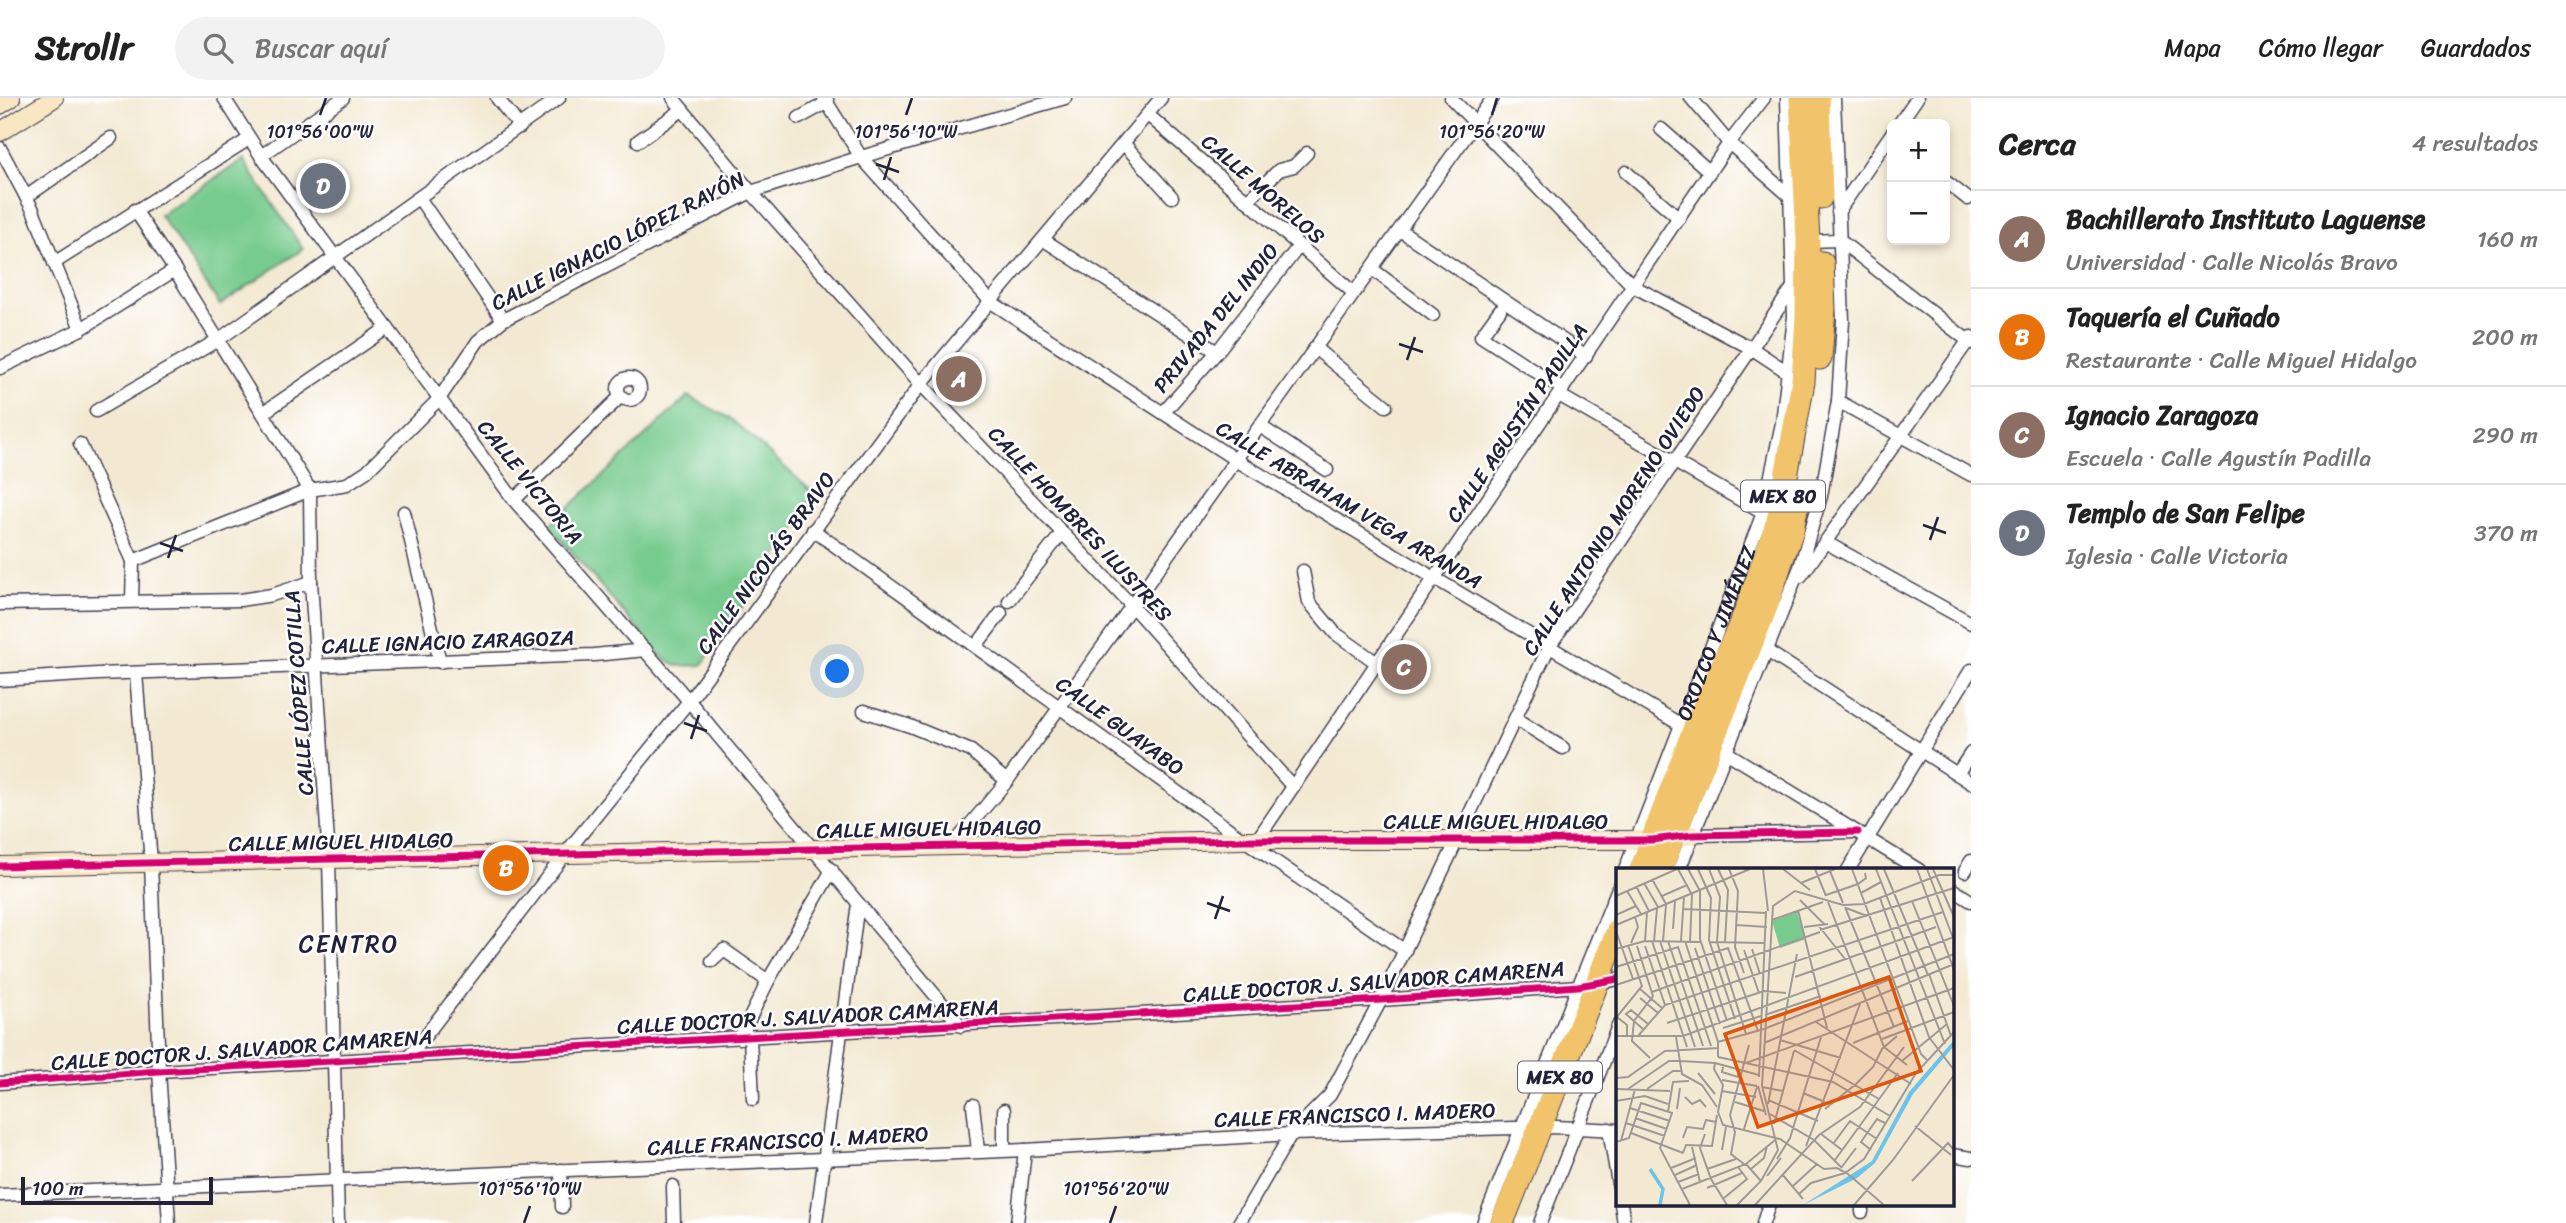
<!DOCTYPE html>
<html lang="es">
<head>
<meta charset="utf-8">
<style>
  body { margin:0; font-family:Sriracha,sans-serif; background:#f2f2f2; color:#222 }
  .controls { position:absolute; right:21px; top:21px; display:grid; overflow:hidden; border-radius:10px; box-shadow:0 4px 10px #0003 }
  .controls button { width:63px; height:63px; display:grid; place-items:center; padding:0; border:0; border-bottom:2px solid #e0e0e0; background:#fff; color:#222; font:35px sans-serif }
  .scale { position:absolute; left:21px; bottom:18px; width:192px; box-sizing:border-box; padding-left:7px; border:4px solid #22223b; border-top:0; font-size:19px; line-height:24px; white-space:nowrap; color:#22223b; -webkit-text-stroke:5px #fff; paint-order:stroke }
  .you { position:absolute; left:838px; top:574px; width:24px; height:24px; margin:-18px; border:5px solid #fff; border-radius:50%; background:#1a73e8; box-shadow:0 0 0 10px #1a73e833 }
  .badge { display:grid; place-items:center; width:46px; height:46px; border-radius:50%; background:#1a73e8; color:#fff; font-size:23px; font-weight:700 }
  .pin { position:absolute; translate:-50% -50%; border:4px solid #fff; box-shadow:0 2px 7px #0006 }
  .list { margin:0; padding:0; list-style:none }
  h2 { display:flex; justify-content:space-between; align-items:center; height:91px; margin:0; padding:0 28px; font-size:30px }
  h2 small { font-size:23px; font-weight:400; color:#767676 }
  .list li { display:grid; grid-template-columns:46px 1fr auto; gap:21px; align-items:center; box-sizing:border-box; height:98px; padding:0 28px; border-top:2px solid #e0e0e0 }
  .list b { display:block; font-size:26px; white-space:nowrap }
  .list p { margin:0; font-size:23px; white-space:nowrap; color:#767676 }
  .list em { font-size:23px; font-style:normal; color:#767676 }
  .icon { flex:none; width:38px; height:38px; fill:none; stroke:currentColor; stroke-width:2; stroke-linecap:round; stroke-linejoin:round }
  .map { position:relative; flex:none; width:1971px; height:1125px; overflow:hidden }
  header { display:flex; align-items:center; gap:42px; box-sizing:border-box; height:98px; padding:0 35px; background:#fff; border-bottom:2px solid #e0e0e0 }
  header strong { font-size:33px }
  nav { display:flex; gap:38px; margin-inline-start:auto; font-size:24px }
  .search { width:490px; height:63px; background:#f2f2f2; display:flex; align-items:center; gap:18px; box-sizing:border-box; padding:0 24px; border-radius:38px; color:#767676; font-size:26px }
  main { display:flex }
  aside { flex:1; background:#fff }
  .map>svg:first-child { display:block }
  .green { fill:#77cb8e; stroke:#4c7664; stroke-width:2 }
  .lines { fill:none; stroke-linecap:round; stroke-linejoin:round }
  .street-casing { stroke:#414052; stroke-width:15 }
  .secondary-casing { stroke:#414052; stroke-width:20 }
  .highway-casing { stroke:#414052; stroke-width:25 }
  .street { stroke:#fff; stroke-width:12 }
  .secondary { stroke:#f9e7c3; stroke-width:18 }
  .highway { stroke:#f1c36a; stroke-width:23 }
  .cycleway-casing { stroke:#fff; stroke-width:11 }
  .cycleway { stroke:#d6006c; stroke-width:7 }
  .ticks { fill:none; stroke:#22223b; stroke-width:2.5 }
  .labels { text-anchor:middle; stroke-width:5; stroke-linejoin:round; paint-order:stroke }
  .shield { fill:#fff; stroke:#646476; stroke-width:2 }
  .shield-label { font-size:19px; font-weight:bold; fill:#22223b }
  .street-label { font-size:21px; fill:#22223b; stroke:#fff }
  .quarter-label { font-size:24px; letter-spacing:2px; fill:#22223b; stroke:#fff }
  .inset-river { fill:none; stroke:#6ac3e8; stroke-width:3.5 }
  .inset-road { fill:none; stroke:#9f9996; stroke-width:2 }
  .view { fill:#de560e; fill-opacity:0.15; stroke:#de560e; stroke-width:3.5 }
  .inset-edge { fill:none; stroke:#22223b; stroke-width:3.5 }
  .ticks-label { font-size:18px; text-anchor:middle; fill:#22223b; stroke:#fff; stroke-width:5; stroke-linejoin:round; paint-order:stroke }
</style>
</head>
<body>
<header>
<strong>Strollr</strong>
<div class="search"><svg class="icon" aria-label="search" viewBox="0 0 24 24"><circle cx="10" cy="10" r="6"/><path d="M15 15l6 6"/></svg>Buscar aquí</div>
<nav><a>Mapa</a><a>Cómo llegar</a><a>Guardados</a></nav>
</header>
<main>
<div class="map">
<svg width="1971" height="1125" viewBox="0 0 1971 1125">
  <rect width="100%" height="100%" fill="#fff"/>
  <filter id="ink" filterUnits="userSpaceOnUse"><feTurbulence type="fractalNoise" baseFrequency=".0143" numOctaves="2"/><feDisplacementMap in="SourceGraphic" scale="14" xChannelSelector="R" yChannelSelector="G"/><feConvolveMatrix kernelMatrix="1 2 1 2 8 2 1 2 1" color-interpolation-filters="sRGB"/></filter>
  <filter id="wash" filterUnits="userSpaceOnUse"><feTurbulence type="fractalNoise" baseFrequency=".00686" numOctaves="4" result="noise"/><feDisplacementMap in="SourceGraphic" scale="28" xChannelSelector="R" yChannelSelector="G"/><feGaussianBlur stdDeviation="1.57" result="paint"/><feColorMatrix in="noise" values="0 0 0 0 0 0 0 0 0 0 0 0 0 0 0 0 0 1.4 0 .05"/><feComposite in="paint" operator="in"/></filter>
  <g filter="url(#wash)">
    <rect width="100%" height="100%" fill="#f3e9d2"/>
    <path class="green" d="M243 62 303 151 220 207 160 117Z
      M688 298 731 321 818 399 702 567 677 568 661 558 549 428Z"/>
  </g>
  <g filter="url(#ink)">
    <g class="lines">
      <g class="street-casing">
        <g id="street">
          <path d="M224 0 261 58 514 402 689 603 961 928"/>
          <path d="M497 0 520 29"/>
          <path d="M673 0 751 94 921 286 1132 508 1293 689"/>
          <path d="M824 0 861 59 991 204 1236 362 1693 634 1919 772"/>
          <path d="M1451 0 1633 188 1751 250 1795 279"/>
          <path d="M1691 0 1729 45 1791 99"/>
          <path d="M1148 17 1354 195"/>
          <path d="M799 20 828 4"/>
          <path d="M1899 26 1917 0"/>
          <path d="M1661 31 1709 73"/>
          <path d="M638 43 682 12"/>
          <path d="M1124 46 1172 99"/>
          <path d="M0 50 33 112 81 231"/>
          <path d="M261 58 343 0"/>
          <path d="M1626 74 1679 120"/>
          <path d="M1945 83 1968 101"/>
          <path d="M26 99 111 40"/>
          <path d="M419 100 503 222"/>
          <path d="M1247 103 1279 72 1294 68 1307 55"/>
          <path d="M135 112 175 172 310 392 311 484 329 761 338 1125"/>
          <path d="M1838 114 1892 35"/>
          <path d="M1400 132 1586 258"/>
          <path d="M1044 142 1217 254"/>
          <path d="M1808 143 1839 142 1971 245"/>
          <path d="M54 165 249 41"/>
          <path d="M1372 171 1433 217"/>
          <path d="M1500 212 1481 238 1563 291"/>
          <path d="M1316 251 1386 308"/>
          <path d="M0 270 81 231 175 172"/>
          <circle cx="629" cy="291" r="11"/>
          <path d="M1559 297 1768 418"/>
          <path d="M1838 303 1971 377"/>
          <path d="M96 313 218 242 559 0"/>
          <path d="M263 315 387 230"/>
          <path d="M1163 315 1217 254 1299 148"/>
          <path d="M1260 328 1327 372"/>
          <path d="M80 346 133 463 132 503"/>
          <path d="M514 402 621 298"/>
          <path d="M404 414 440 564"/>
          <path d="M813 432 1244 742 1405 853"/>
          <path d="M1825 444 1971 525"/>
          <path d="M133 463 310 392 347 386 367 373 439 301 478 243 503 222 751 94 861 59 1065 0"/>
          <path d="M1303 473 1309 504 1335 535 1377 565"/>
          <path d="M1801 478 1971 239"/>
          <path d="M1009 503 1062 435"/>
          <path d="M0 506 240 502 272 497 311 484"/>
          <path d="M976 548 1001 515"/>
          <path d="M1767 553 1971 685"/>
          <path d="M136 575 151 765 159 973 169 1125"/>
          <path d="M0 582 98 576 594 557 646 552"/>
          <path d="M864 613 910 628 971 653 1007 683"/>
          <path d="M1516 621 1563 650"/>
          <path d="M1957 676 1971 655"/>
          <path d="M1692 737 1857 734"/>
          <path d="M1257 742 1729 45 1764 0"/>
          <path d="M952 748 1007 683 1493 0"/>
          <path id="s1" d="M1625 772 1763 415 1782 325 1794 219 1787 0"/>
          <path d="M1679 772 1800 469 1821 398 1838 303 1843 223 1834 0"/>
          <path d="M1848 772 1971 572"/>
          <path d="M1965 773 1971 763"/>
          <path d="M1952 791 1971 803"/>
          <path d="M712 863 724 852 768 883"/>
          <path d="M740 940 768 883 832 772"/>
          <path d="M750 940 753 1001"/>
          <path d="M409 959 565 756 689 603 921 286 1161 0"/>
          <path d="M0 985 159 973 1381 902 1578 888 1618 881"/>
          <path d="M973 1007 978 1053"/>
          <path d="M1609 1031 1618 1086"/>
          <path d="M1004 1051V1012"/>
          <path d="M1952 1057 1971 1060"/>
          <path d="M561 1072 562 1109"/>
          <path d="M673 1088 674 1125"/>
          <path d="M0 1097 1025 1052 1291 1036 1556 1029 1618 1032"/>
          <path d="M1621 1106 1624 1125"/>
          <path d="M1862 1114V1106"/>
          <path d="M816 1125 858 805"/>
          <path d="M1017 1125 1025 1052"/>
          <path d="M1239 1125 1291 1036 1330 997 1381 902 1549 549 1793 189"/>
          <path d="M1483 1125 1618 790"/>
          <path d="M1540 1125 1618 928"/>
          <path d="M1763 1125 1769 1106"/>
        </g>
      </g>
      <g class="secondary-casing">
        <path id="secondary" d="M0 7 11 0
          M0 34 54 0
          M0 768 1244 742H1652L1692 737"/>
      </g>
      <g class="highway-casing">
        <path id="highway" d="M1818 0 1821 99
          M1820 260 1824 212 1822 165
          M1641 772 1693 634 1746 513 1778 423 1803 284 1807 219 1808 143 1801 0
          M1660 772 1764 514 1792 432 1798 401
          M1502 1125 1618 832"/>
      </g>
      <use href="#street" class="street"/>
      <use href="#secondary" class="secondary"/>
      <use href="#highway" class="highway"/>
      <g class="cycleway-casing">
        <path id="cycleway" d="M0 768 1244 742H1652L1692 737 1858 734
          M0 985 159 973 1381 902 1578 888 1618 881"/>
      </g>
      <use href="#cycleway" class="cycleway"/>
    </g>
  </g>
  <path class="ticks" d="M320 17 326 0M906 17 912 0M1492 17 1497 0M876 66 899 74M884 82 891 59M1399 246 1423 254M1407 262 1415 239M1923 427 1946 435M1930 442 1938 419M160 445 183 453M168 460 176 437M684 625 707 633M691 641 699 617M1207 805 1230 813M1215 821 1223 798M524 1125 530 1108M1110 1125 1116 1108"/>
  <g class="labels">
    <g class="shield">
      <rect x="1741" y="382.5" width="84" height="31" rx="5"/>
      <rect x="1518" y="963.5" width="84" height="31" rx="5"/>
    </g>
    <g class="shield-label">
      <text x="1783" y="405">MEX 80</text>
      <text x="1560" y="986">MEX 80</text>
    </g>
    <g class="street-label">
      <text transform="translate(1263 91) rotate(41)" y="7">CALLE MORELOS</text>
      <text transform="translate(618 143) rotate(-27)" y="7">CALLE IGNACIO LÓPEZ RAYÓN</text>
      <text transform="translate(1216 220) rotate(-51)" y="7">PRIVADA DEL INDIO</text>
      <text transform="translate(1517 325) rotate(-56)" y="7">CALLE AGUSTÍN PADILLA</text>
      <text transform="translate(530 384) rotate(51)" y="7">CALLE VICTORIA</text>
      <text transform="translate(1349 407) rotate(31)" y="7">CALLE ABRAHAM VEGA ARANDA</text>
      <text transform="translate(1614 423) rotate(-57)" y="7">CALLE ANTONIO MORENO OVIEDO</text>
      <text transform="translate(1080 426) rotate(47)" y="7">CALLE HOMBRES ILUSTRES</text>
      <text transform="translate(766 465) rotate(-54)" y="7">CALLE NICOLÁS BRAVO</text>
      <text dy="7" stroke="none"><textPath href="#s1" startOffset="254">OROZCO Y JIMÉNEZ</textPath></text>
      <text transform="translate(448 544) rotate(-2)" y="7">CALLE IGNACIO ZARAGOZA</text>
      <text transform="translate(299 595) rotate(-94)" y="7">CALLE LÓPEZ COTILLA</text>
      <text transform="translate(1120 628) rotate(36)" y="7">CALLE GUAYABO</text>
      <text x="1496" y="731">CALLE MIGUEL HIDALGO</text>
      <text transform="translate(929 731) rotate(-1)" y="7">CALLE MIGUEL HIDALGO</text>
      <text transform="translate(341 744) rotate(-1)" y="7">CALLE MIGUEL HIDALGO</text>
      <text transform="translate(1374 884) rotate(-4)" y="7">CALLE DOCTOR J. SALVADOR CAMARENA</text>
      <text transform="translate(808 919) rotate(-3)" y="7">CALLE DOCTOR J. SALVADOR CAMARENA</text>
      <text transform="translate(242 952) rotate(-4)" y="7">CALLE DOCTOR J. SALVADOR CAMARENA</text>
      <text transform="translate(1355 1017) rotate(-2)" y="7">CALLE FRANCISCO I. MADERO</text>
      <text transform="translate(788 1043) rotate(-3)" y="7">CALLE FRANCISCO I. MADERO</text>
    </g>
    <g class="quarter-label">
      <text x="349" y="854">CENTRO</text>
    </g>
  </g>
  <g transform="translate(1616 770)">
    <rect width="338" height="338" fill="#f3e9d2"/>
    <path d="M181 44 190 71 164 80 156 53Z" fill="#77cb8e"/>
    <path d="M338 172V178L297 226 259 295 241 310 187 337 256 293 293 224Z" fill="#6ac3e8"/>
    <path class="inset-river" d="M34 301 47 321 44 337"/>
    <path class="inset-road" d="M62 1 75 25M72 1 84 23V71L111 153M82 1 95 30 93 72 119 151M93 1 104 29 101 74 130 166M102 1 112 22 109 74M113 1 122 23 119 79 128 105M147 1 152 43M167 1 194 22M199 1 210 28M236 1 305 186 312 193M260 1 329 176M268 1 312 107M301 1 338 102M311 1 337 70M317 1 338 49M214 3 227 35M36 11 50 36M28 15 42 39M185 15 219 1M20 18 33 43M11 23 25 46M245 25 265 14M210 27 242 16 250 10 249 5M0 28 61 1M46 28 71 17M264 30 313 169 338 202M184 32 209 57M296 33 338 138M212 34 268 179 291 197M229 39 278 159M230 40 251 48M67 41 150 45M182 42 211 160M0 47 20 38M156 52 207 34M0 57 134 1M120 57 151 59M202 57 229 91M188 59 212 56M57 61 59 33M204 62 338 20M0 63 17 111M29 73 31 44M36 73 71 179M38 73 41 41M44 73 79 179M47 73 50 37M52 73 87 178M65 73 68 28M69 73 102 174V189M74 74 76 26M93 74 148 75M15 75 22 59 19 49M21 78 37 128 18 153 16 173 34 190M29 78 49 137M79 80 104 156M0 81 29 73 84 74M136 81 144 106M128 82 143 125M0 99 62 79 95 178M313 106 335 168M179 109 320 59M0 117 112 80 142 163M24 121 46 140M36 124 204 64M24 130 42 145M149 147 205 128M1 149 11 157V168M0 150 26 118 12 77M200 154 295 216M51 155 148 123 170 125M107 160 145 148M28 162 10 146 15 142 32 156M0 168H67L338 69M22 168 49 137 327 44M60 169 66 206 86 217 101 239M266 171 338 144M164 172 225 190M102 174 148 161 338 86M148 175 338 96M237 175 292 153M178 182 263 231M102 189 217 214 274 248M64 193 99 195 143 207M286 193 331 156M99 195 98 201 107 217 102 244 107 257 164 271 208 301 221 300 232 306 268 337M130 195 338 120M107 199 106 204 122 209 123 203M82 205 99 226M143 209 150 43M0 210 12 209 49 183 103 180M106 212 141 218M142 218 150 247M146 219 167 223M0 221 54 223M12 221 53 193H65M31 221 57 203H65M106 223 140 229M187 225 209 234M69 229 76 236 84 232 90 239M152 232 202 253M0 233 29 228 52 236M119 234 148 243M152 236 181 86M14 240 54 253M61 241 64 220M209 241 240 216 257 199 266 181 281 168M52 244 57 214 73 213M154 246 198 272 226 300M19 250 51 261M10 255 49 268M158 256 178 183M299 258 335 287M128 261 141 219M15 265 67 285M89 266 84 280 95 311 111 337M205 266 226 282M67 270 71 259 87 261 90 252 100 254M5 273 19 221M0 274 13 270 25 235 56 245 44 280 74 337M217 276 234 253 261 271M190 278 244 136M76 279 84 314M106 282 110 259M255 282 245 274 261 251 269 255M67 285 70 277 96 278 101 247M161 291 174 270 205 169M219 292 282 205M128 296 115 286 119 264 114 247 133 177M130 296 145 313M55 300 80 290M225 300 240 280M91 301 120 291M135 301 148 290 151 278M166 306 187 331M59 307 81 297M151 308 165 290M296 313 332 275 338 282M62 314 83 306M177 318 201 296M91 320 126 305M66 321 130 296 159 272M183 326 195 315 229 305 248 291 300 205 338 164M108 330 131 311 122 299M121 337 145 313 162 282 146 218 157 38 179 23 227 37 248 36 323 7H338M139 337 203 267 244 239 288 179M238 337 277 292 338 207"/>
    <path class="view" d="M273 109 305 203 142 259 109 166Z"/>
    <rect width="338" height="338" class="inset-edge"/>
  </g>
  <g class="ticks-label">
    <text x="320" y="40">101°56'00"W</text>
    <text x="906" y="40">101°56'10"W</text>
    <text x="1492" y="40">101°56'20"W</text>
    <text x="530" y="1097">101°56'10"W</text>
    <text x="1116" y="1097">101°56'20"W</text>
  </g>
</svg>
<div class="controls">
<button>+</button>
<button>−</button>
</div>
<div class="scale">100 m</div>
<div class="you"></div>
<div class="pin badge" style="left:959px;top:281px;background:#8d6e63">A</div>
<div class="pin badge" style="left:506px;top:770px;background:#e8710a">B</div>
<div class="pin badge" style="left:1404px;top:569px;background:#8d6e63">C</div>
<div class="pin badge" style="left:323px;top:88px;background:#6b7280">D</div>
</div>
<aside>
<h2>Cerca<small>4 resultados</small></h2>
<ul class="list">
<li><span class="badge" style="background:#8d6e63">A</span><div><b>Bachillerato Instituto Laguense</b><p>Universidad · Calle Nicolás Bravo</p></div><em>160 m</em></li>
<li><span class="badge" style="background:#e8710a">B</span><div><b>Taquería el Cuñado</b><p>Restaurante · Calle Miguel Hidalgo</p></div><em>200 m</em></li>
<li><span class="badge" style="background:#8d6e63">C</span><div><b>Ignacio Zaragoza</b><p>Escuela · Calle Agustín Padilla</p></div><em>290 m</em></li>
<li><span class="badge" style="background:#6b7280">D</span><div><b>Templo de San Felipe</b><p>Iglesia · Calle Victoria</p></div><em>370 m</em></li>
</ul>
</aside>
</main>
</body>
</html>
